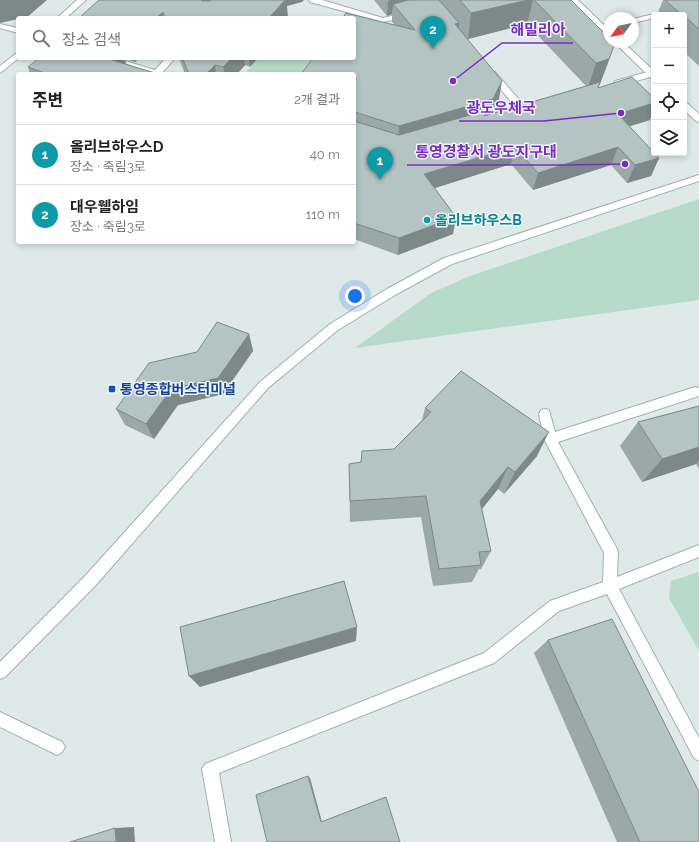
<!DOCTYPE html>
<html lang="ko">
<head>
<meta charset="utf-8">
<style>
  body { margin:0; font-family:Raleway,"Noto Sans KR",sans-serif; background:#f6f6f6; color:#222 }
  .controls { position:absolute; right:12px; top:12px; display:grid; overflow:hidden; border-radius:4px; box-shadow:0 2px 6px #0003 }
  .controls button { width:36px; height:36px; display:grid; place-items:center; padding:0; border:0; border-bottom:1px solid #e0e0e0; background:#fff; color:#222; font:20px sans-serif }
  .compass { position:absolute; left:603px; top:12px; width:36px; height:36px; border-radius:50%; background:#fff; box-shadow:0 2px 6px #0003; rotate:237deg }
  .you { position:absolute; left:355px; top:296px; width:14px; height:14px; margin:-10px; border:3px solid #fff; border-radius:50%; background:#1a73e8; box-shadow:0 0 0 6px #1a73e833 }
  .badge { display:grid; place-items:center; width:26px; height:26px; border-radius:50%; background:#d93025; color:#fff; font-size:13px; font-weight:700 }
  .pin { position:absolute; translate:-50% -33px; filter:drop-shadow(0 1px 2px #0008) }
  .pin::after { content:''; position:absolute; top:21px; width:14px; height:12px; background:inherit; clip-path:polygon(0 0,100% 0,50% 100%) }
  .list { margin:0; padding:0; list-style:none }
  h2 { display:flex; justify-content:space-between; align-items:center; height:52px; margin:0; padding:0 16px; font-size:17px }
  h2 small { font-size:13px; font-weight:400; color:#767676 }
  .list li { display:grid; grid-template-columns:26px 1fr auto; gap:12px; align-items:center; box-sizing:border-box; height:60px; padding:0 16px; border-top:1px solid #e0e0e0 }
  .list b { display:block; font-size:15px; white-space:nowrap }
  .list p { margin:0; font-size:13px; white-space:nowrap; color:#767676 }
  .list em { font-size:13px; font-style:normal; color:#767676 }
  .icon { flex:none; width:22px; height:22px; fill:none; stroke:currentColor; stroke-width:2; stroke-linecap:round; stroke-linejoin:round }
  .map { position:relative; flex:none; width:699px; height:842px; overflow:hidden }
  .search { position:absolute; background:#fff; box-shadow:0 2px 6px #0003; left:16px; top:16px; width:340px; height:44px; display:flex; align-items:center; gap:10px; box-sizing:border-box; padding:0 14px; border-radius:4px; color:#767676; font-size:15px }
  .panel { position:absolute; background:#fff; box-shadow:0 2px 6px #0003; left:16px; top:72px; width:340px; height:172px; border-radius:4px }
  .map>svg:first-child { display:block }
  .green { fill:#b6dbcb }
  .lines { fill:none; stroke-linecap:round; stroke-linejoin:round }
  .service-casing { stroke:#a1b0b0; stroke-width:2 }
  .minor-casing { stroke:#a1b0b0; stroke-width:2 }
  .tertiary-casing { stroke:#a1b0b0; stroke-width:2 }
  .service { fill:#fff; fill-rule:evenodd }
  .minor { fill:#fff; fill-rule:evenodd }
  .tertiary { fill:#fff; fill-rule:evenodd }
  .wall { fill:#9aa9a7; fill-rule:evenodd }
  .shaded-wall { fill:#7d8988 }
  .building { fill:#b3c4c2; stroke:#7d8988 }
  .culture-dot { fill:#0f9aa8; stroke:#eef6f5; stroke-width:1.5 }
  .transit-dot { fill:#1a4fb4; stroke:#eef6f5; stroke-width:1.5 }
  .labels { text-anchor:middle; stroke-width:3; stroke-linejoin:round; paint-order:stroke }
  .culture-label { font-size:14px; font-weight:bold; fill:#0d838f; stroke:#eef6f5; text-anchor:start }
  .transit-label { font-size:14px; font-weight:bold; fill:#164399; stroke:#eef6f5; text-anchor:start }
  .leader { fill:none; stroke:#7b2cbf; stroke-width:1.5 }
  .callout-dot { fill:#7b2cbf; stroke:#eef6f5; stroke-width:1.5 }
  .callout-label { font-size:15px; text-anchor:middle; font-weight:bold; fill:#7b2cbf; stroke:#eef6f5; stroke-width:3; stroke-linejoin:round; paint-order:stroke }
</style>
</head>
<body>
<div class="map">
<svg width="699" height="842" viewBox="0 0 699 842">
  <rect width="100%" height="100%" fill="#dee9e8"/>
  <path class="green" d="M258 58H318L312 74H245Z
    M699 199V300L355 348 431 293 470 276Z
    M699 572V651L669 598 671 581Z"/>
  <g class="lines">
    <g class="service-casing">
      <path id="service" d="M654 14 657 15H654V18L633 23V19Z"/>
    </g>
    <g class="minor-casing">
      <path id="minor" d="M309 0H322L383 18 408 12 412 14 411 16 383 22 310 2Z
        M0 24 18 28V33L0 28Z
        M102 58H115L155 70 166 58H175L161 74H148L103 60Z
        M492 71 495 72 527 109 528 111 527 113H521L489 76 488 74Z
        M651 71 654 72V76L618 86 614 83 615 81Z
        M699 175V181L452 264 395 295 338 330 268 388 96 585 5 677 0 679V662L86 575 260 382 330 324 387 289 444 258Z
        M695 387 699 388V396L558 442 616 547 618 552 617 577 699 545V557L619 589 699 738V761L694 758 607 594 559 611 494 663 219 773 231 842H215L202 769 205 764 484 653 550 601 603 582 604 553 544 439 539 414 541 410 545 409 549 410 555 432Z
        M0 712 62 742 65 747 62 752 57 755 0 727Z"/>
    </g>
    <g class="tertiary-casing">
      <path id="tertiary" d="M77 0H86L66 18H57Z
        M570 0H578L609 30V36H606Z
        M614 42H623L654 71V79L651 78Z
        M18 52V58H19L0 73V66Z
        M684 102 687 103 699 114V122L696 121 684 110Z"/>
    </g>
    <use href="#service" class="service"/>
    <use href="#minor" class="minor"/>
    <use href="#tertiary" class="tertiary"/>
  </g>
  <path class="wall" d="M374 0H439L440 1V0H571L615 43 606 69 598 88 650 120 629 126 659 158 651 176 627 183 611 165 533 190 511 164 435 188 456 217 453 234 398 255 354 239V74L395 25 392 22V14L387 16ZM527 24 586 86 491 114 499 99 468 39Z
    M663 0H699V66L684 52V15H657Z
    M92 58H139L135 62 125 59 126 64 158 74H30L28 67 92 59Z
    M179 58H258L250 67 245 65 237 74H185Z
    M249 334 253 351 223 394 178 405 154 439 125 425 116 409 197 352Z
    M699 406V469L696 464 642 482 620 446 638 422Z
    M425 408 537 456 504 494 498 489 482 509 491 551 481 569H479L472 582 433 586 421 517 350 522 349 464 361 462 394 449 422 420Z
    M548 640 699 842H617L534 653Z"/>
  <path class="shaded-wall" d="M0 0H47L26 18H18V19L0 23Z
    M200 0H213L204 18Z
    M265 0H304L302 2 287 6 288 17 287 18H269Z
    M391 0H425L393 4 392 14 387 16 388 1Z
    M528 0H533L527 24 468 39 471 13Z
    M163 12 164 18H156Z
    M459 23 457 41 455 24Z
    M615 43 600 84 588 88 596 63Z
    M114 58H124L128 69 112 60Z
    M133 58H139L135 62Z
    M232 58H244L245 65 237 74H225L223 67Z
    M249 58H258L250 67Z
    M215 65 216 74H206Z
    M502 81 499 99 489 117 398 143 399 126Z
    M654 103V110L650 120 611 132 618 114Z
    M515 147 511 164 422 192 424 174Z
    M618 147 611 165 533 190 538 173Z
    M659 158 651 176 627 183 635 165Z
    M456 217 453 234 398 255 399 238Z
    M249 334 253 351 223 394 178 405 154 439 146 424 171 389Z
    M549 432 537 456 504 494 515 472Z
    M699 447V461L696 464 642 482 662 459Z
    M508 467 498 489 472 521 480 501Z
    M357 627 356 641 200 687 189 676Z
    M308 776 310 778 322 822H321Z
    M134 827 135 842H116L115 828Z"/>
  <path class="building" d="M99 0H201L202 1H210L211 0H285L269 18H165L163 12 156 18H79Z
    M409 0H439L459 23 455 24 502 81 493 99 399 126 355 112H354V74H301L313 58H354V18H343L346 13 415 30 393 4Z
    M460 0H528L471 13Z
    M534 0H571L609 38V42H614L615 43 609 59 596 63Z
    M665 0H699V29L684 16V15H682Z
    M39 58H91L94 59V58H114L112 60 158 74H47L28 67Z
    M182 58H232L223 67 215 65 206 74H189Z
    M632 77 654 98V103L618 114 659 158 635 165 618 147 538 173 515 147 424 174 456 217 399 238 354 223V121L399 135 488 110 484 116 600 82 598 88Z
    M217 322 249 334 218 378 171 389 146 424 116 409 149 363 197 352Z
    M461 371 549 432 515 472 508 467 480 501 491 551 479 552 481 565 439 569 426 496 350 501 349 464 361 462 362 451 394 449 431 412 425 408Z
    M699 406V447L662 459 638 422Z
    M344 581 357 627 189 676 180 627Z
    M612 619 699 792V842H640L548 640Z
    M308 776 321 822 386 797 400 842H267L256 795Z
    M115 828 116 842H70Z"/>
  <circle class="culture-dot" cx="427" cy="220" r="4"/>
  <rect class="transit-dot" x="108" y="385" width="8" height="8" rx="2"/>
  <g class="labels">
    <g class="culture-label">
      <text x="435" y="225">올리브하우스B</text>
    </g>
    <g class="transit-label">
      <text x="120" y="394">통영종합버스터미널</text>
    </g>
  </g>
  <path class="leader" d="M453 81L502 43H573M621 113L544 121H459M625 164L565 165H407"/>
  <g class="callout-dot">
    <circle cx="453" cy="81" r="4"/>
    <circle cx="621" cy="113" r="4"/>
    <circle cx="625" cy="164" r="4"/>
  </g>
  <g class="callout-label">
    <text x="538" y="35">해밀리아</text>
    <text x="501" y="113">광도우체국</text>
    <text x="486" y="157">통영경찰서 광도지구대</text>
  </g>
</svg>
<div class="controls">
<button>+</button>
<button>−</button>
<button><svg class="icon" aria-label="locate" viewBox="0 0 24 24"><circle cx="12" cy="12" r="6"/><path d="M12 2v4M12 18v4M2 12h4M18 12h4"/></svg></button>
<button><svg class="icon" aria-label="layers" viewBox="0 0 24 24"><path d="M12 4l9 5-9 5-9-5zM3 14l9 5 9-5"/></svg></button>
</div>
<svg class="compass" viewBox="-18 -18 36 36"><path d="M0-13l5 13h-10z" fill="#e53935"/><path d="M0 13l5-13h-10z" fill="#767676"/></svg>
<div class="you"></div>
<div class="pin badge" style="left:380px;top:180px;background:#0f9aa8">1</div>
<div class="pin badge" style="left:433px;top:49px;background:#0f9aa8">2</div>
<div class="search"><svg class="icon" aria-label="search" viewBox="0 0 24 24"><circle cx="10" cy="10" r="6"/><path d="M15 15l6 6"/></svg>장소 검색</div>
<section class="panel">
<h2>주변<small>2개 결과</small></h2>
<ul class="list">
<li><span class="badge" style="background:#0f9aa8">1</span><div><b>올리브하우스D</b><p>장소 · 죽림3로</p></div><em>40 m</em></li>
<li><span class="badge" style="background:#0f9aa8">2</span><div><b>대우웰하임</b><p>장소 · 죽림3로</p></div><em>110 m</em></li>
</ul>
</section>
</div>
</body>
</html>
